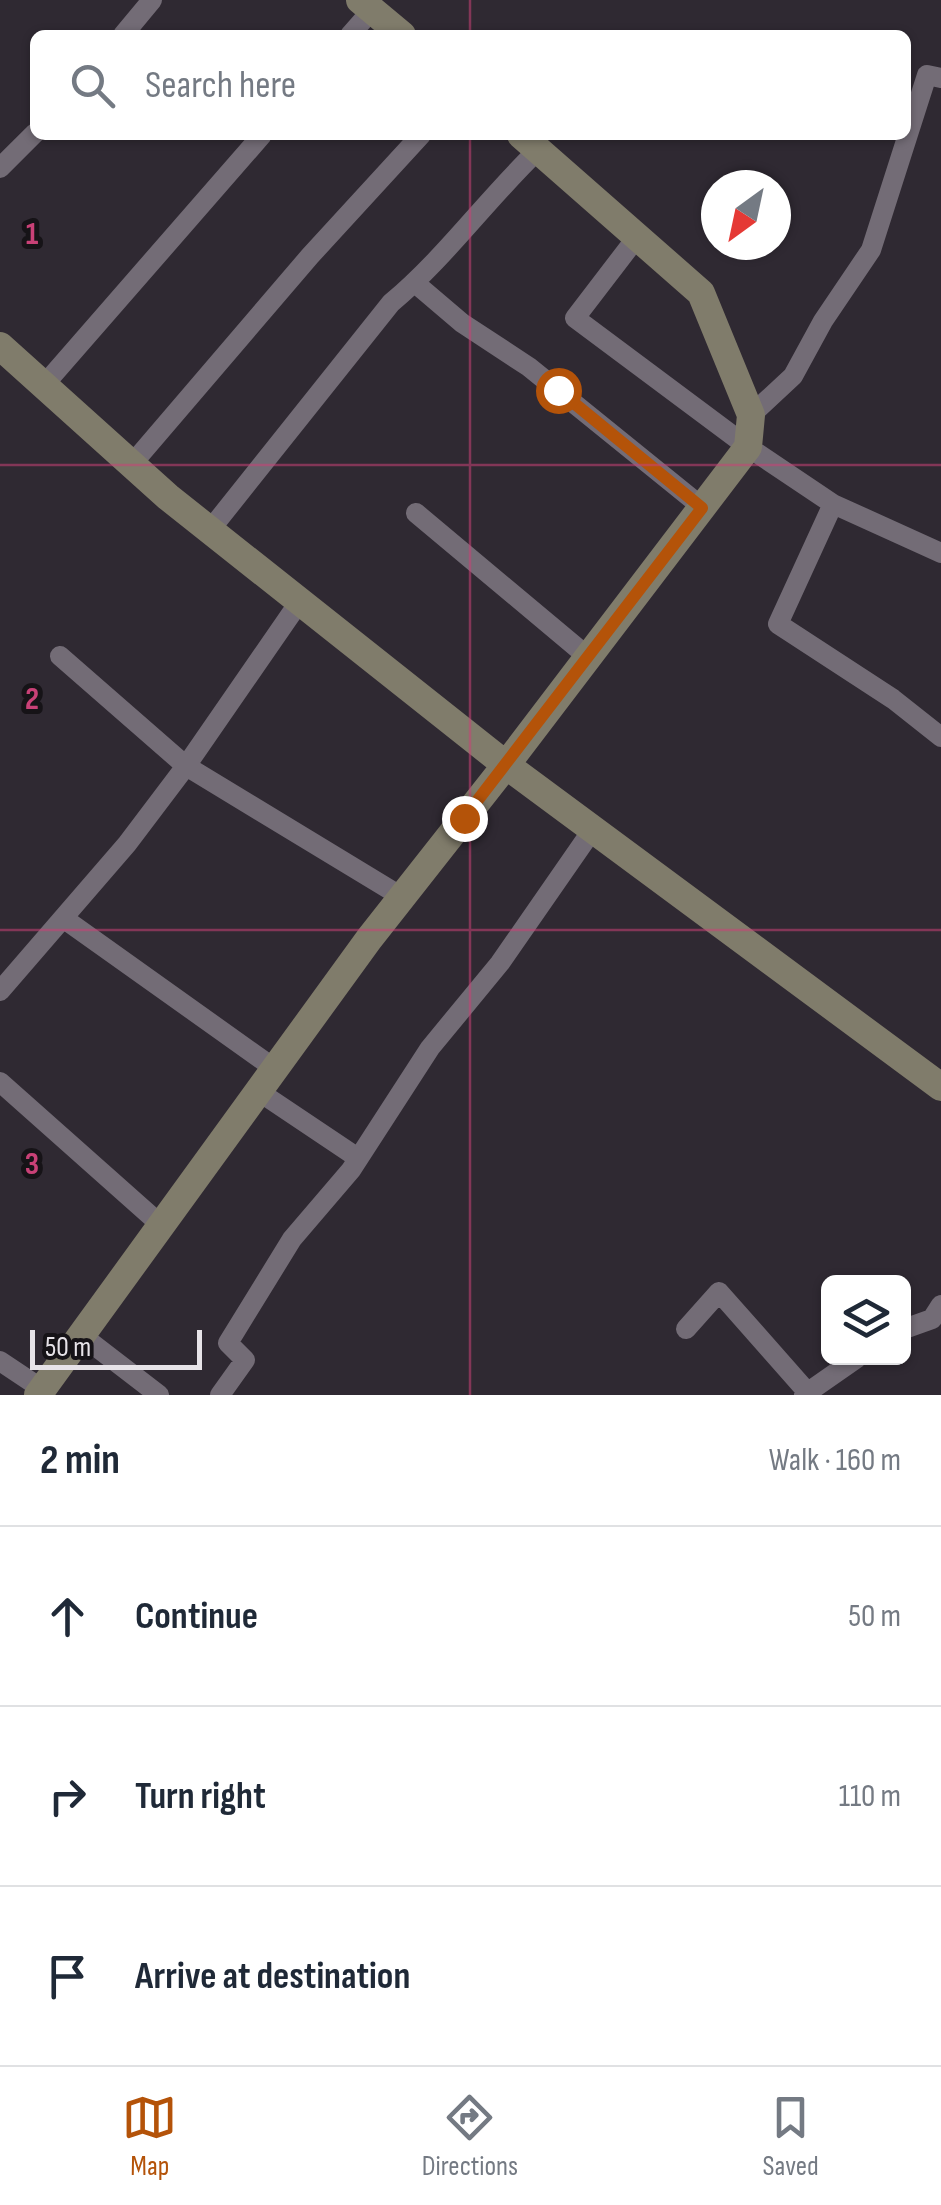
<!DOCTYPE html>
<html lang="en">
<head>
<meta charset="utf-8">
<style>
  body { margin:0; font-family:"Sofia Sans Condensed",sans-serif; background:#f2f2f3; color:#1f2937 }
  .controls { position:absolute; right:30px; bottom:30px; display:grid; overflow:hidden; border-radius:15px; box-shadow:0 2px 8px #0004 }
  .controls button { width:90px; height:90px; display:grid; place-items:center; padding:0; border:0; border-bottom:2px solid #e0e1e3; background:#fff; color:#1f2937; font:50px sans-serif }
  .compass { position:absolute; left:701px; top:170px; width:90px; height:90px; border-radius:50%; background:#fff; box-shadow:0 2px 8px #0004; rotate:213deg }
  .scale { position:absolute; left:30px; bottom:25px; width:172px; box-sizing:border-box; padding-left:10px; border:5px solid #e7e3e8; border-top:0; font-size:28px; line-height:35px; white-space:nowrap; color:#e7e3e8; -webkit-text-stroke:8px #161317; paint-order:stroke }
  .stop { position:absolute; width:30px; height:30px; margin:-22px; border:8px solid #b45309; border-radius:50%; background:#fff }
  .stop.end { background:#b45309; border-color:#fff; box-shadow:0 2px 10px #0008 }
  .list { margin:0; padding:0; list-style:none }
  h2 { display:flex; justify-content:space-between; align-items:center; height:130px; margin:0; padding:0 40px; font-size:42px }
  h2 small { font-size:32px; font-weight:400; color:#747a83 }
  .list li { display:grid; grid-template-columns:65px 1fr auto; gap:30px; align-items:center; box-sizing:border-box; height:180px; padding:0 40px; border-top:2px solid #e0e1e3 }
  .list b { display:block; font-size:38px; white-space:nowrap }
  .list em { font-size:32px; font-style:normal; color:#747a83 }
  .icon { flex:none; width:55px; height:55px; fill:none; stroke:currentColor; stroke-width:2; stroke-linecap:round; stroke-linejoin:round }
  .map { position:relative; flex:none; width:941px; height:1395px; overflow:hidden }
  .search { position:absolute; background:#fff; box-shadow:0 2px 8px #0004; left:30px; right:30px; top:30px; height:110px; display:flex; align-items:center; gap:25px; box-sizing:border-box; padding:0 35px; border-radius:15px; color:#747a83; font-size:38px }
  .sheet { height:670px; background:#fff }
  nav { display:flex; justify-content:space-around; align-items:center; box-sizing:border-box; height:140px; border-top:2px solid #e0e1e3; background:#fff; font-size:28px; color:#747a83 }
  nav a { display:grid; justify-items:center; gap:5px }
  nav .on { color:#b45309 }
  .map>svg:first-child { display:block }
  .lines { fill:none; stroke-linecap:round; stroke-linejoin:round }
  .street { stroke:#736c76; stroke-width:20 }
  .secondary { stroke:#807c6b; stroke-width:28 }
  .route { stroke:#b45309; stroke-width:12 }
  .grid { fill:none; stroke:#c94177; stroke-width:2.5; stroke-opacity:0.55 }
  .grid-label { font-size:32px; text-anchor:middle; font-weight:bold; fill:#c94177; stroke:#161317; stroke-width:10; stroke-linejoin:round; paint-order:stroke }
</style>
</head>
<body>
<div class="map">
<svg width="941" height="1395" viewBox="0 0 941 1395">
  <rect width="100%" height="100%" fill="#2f2932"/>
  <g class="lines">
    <path class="street" d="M123 35 152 0
      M350 35 372 10
      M0 168 35 133
      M637 237 575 318 748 447 833 504 941 553
      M415 283 462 323 529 367 702 507
      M44 385 262 135
      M751 415 793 376 823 321 871 250 927 75 941 78
      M132 464 310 256 421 135
      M833 504 778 624 893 699 941 737
      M416 513 588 657
      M210 530 391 303C445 258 487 199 538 150
      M300 601 186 766 402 897
      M63 918 275 1069
      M0 991 127 844 186 766 60 656
      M0 1082 161 1225
      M258 1091 358 1158
      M686 1329 719 1292 810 1395
      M904 1329 932 1319 941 1305
      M81 1335 159 1395
      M0 1361 42 1389
      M220 1395 245 1360 228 1343 292 1239 351 1170 430 1048 500 963 593 829
      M804 1395 857 1358"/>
    <path class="secondary" d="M360 0 402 35
      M0 346 168 497 506 765 941 1087
      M38 1395 369 939 506 765 748 447 751 415 701 293 521 135"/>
  </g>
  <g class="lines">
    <path class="route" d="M464 818 702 508 558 390"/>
  </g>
  <path class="grid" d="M470 0V35M470 135V1395M0 465H941M0 930H941"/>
  <g class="grid-label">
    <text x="32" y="244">1</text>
    <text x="32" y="709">2</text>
    <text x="32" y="1174">3</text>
  </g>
</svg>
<div class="controls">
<button><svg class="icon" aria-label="layers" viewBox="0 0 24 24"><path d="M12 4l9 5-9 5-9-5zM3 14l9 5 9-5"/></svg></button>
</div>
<svg class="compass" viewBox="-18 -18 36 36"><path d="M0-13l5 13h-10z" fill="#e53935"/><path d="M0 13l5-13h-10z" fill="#747a83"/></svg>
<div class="scale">50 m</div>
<div class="stop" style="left:558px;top:390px"></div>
<div class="stop end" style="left:464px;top:818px"></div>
<div class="search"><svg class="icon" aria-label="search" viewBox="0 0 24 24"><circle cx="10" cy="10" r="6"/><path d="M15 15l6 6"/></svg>Search here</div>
</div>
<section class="sheet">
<h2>2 min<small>Walk · 160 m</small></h2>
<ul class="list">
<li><svg class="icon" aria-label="ahead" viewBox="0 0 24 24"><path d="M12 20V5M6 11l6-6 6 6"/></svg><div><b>Continue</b></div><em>50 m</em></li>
<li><svg class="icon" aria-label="right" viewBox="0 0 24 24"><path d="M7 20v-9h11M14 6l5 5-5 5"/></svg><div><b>Turn right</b></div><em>110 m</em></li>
<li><svg class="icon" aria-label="arrive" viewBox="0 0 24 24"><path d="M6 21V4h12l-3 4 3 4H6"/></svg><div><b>Arrive at destination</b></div></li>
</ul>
</section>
<nav>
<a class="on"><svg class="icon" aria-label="map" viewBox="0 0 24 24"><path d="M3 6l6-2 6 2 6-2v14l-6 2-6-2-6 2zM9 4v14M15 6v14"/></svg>Map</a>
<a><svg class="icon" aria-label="directions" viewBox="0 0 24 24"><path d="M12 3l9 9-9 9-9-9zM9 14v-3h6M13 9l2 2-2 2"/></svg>Directions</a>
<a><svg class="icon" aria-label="saved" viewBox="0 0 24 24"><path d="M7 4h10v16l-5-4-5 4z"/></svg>Saved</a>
</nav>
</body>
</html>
